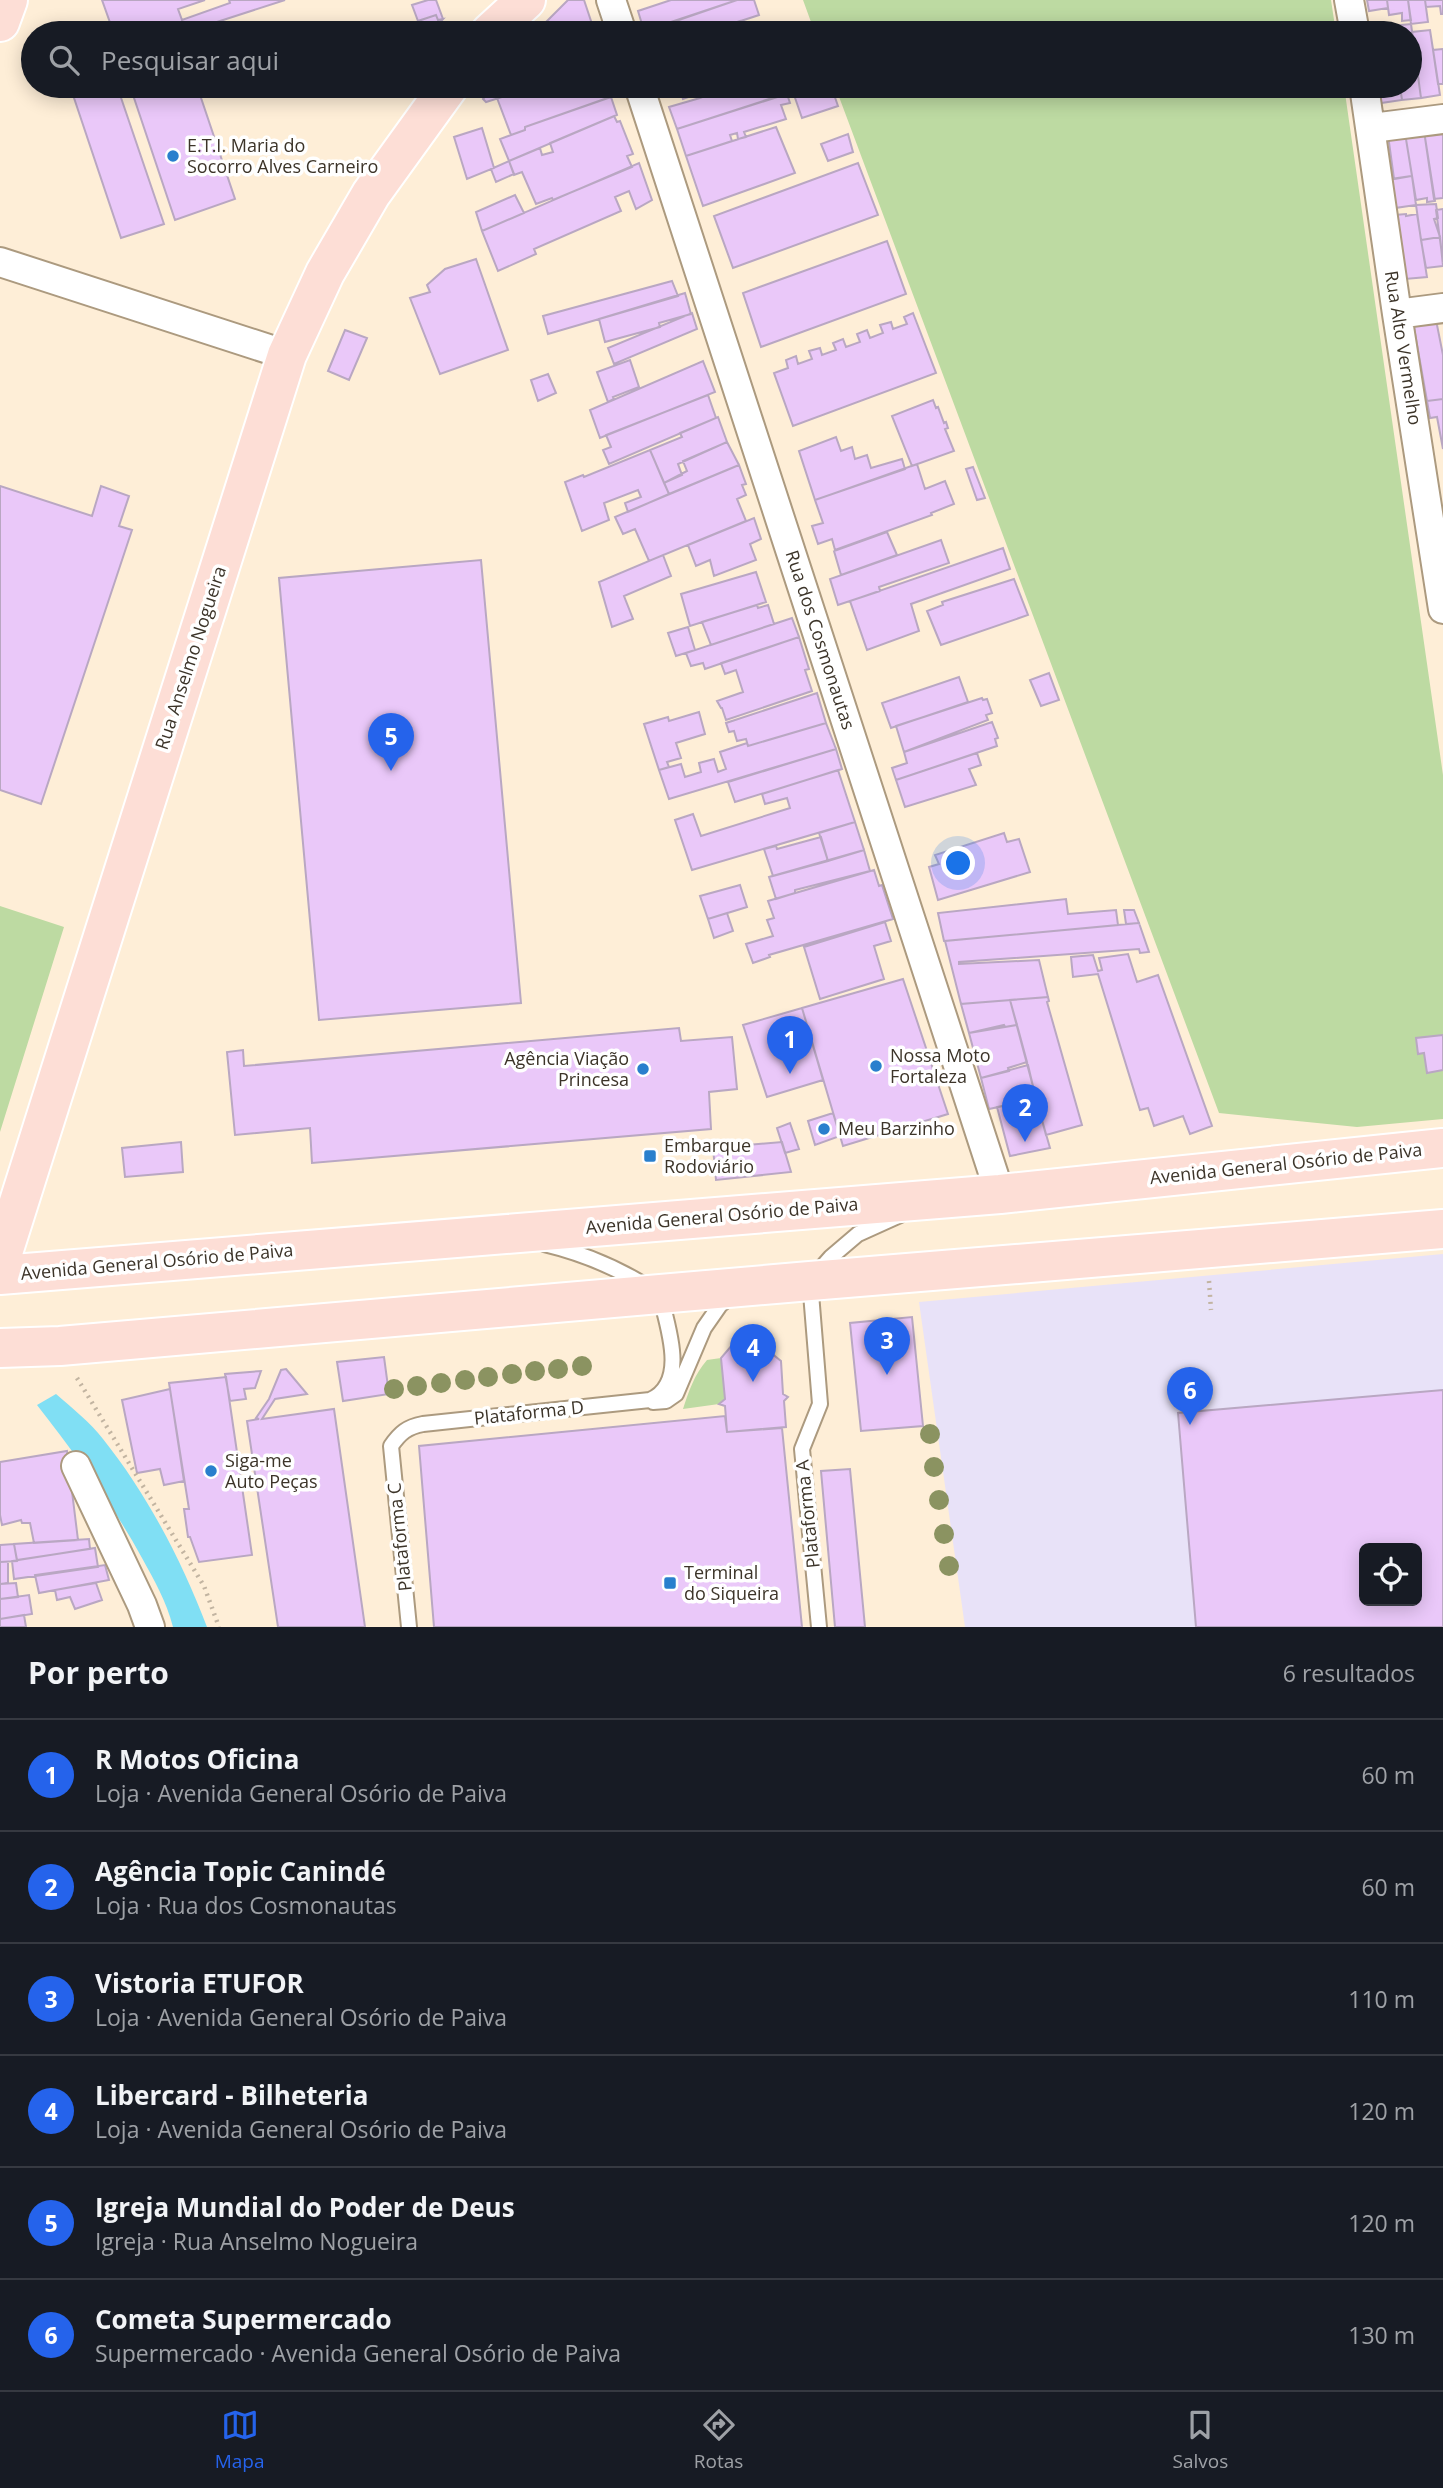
<!DOCTYPE html>
<html lang="pt">
<head>
<meta charset="utf-8">
<style>
  body { margin:0; font-family:"Open Sans",sans-serif; background:#242831; color:#f1f3f6 }
  .controls { position:absolute; right:21px; bottom:21px; display:grid; overflow:hidden; border-radius:10px; box-shadow:0 4px 18px #0003 }
  .controls button { width:63px; height:63px; display:grid; place-items:center; padding:0; border:0; border-bottom:2px solid #363941; background:#171b24; color:#f1f3f6; font:35px sans-serif }
  .you { position:absolute; left:959px; top:864px; width:24px; height:24px; margin:-18px; border:5px solid #fff; border-radius:50%; background:#1a73e8; box-shadow:0 0 0 10px #1a73e833 }
  .badge { display:grid; place-items:center; width:46px; height:46px; border-radius:50%; background:#2563eb; color:#fff; font-size:23px; font-weight:700 }
  .pin { position:absolute; translate:-50% -58px; filter:drop-shadow(0 2px 4px #0008) }
  .pin::after { content:''; position:absolute; top:37px; width:24px; height:21px; background:inherit; clip-path:polygon(0 0,100% 0,50% 100%) }
  .list { margin:0; padding:0; list-style:none }
  h2 { display:flex; justify-content:space-between; align-items:center; height:91px; margin:0; padding:0 28px; font-size:30px }
  h2 small { font-size:23px; font-weight:400; color:#9ea1a6 }
  .list li { display:grid; grid-template-columns:46px 1fr auto; gap:21px; align-items:center; box-sizing:border-box; height:112px; padding:0 28px; border-top:2px solid #363941 }
  .list b { display:block; font-size:26px; white-space:nowrap }
  .list p { margin:0; font-size:23px; white-space:nowrap; color:#9ea1a6 }
  .list em { font-size:23px; font-style:normal; color:#9ea1a6 }
  .icon { flex:none; width:38px; height:38px; fill:none; stroke:currentColor; stroke-width:2; stroke-linecap:round; stroke-linejoin:round }
  .map { position:relative; flex:none; width:1443px; height:1627px; overflow:hidden }
  .search { position:absolute; background:#171b24; box-shadow:0 4px 18px #0003; left:21px; right:21px; top:21px; height:77px; display:flex; align-items:center; gap:18px; box-sizing:border-box; padding:0 24px; border-radius:38px; color:#9ea1a6; font-size:26px }
  .sheet { height:763px; background:#171b24 }
  nav { display:flex; justify-content:space-around; align-items:center; box-sizing:border-box; height:98px; border-top:2px solid #363941; background:#171b24; font-size:19px; color:#9ea1a6 }
  nav a { display:grid; justify-items:center; gap:4px }
  nav .on { color:#2563eb }
  .map>svg:first-child { display:block }
  .commercial { fill:#e8e2f8; fill-rule:evenodd }
  .green { fill:#bddaa2 }
  .water { fill:#80dff4 }
  .building { fill:#eac8f9; stroke:#b9a7c2; stroke-width:2; fill-rule:evenodd }
  .lines { fill:none; stroke-linecap:round; stroke-linejoin:round }
  .service-casing { stroke:#ac9a7f; stroke-width:18 }
  .minor-casing { stroke:#ac9a7f; stroke-width:32 }
  .primary-casing { stroke:#fff; stroke-width:42 }
  .path { stroke:#c2b4a1; stroke-width:4.5; stroke-dasharray:2 5; stroke-linecap:butt }
  .service { stroke:#fff; stroke-width:14 }
  .minor { stroke:#fff; stroke-width:28 }
  .primary { stroke:#fdded6; stroke-width:38 }
  .tree { fill:#8b9361 }
  .poi-dot { fill:#297fcd; stroke:#fff; stroke-width:2.5 }
  .labels { text-anchor:middle; stroke-width:7; stroke-linejoin:round; paint-order:stroke }
  .poi-label { font-size:18px; fill:#3c3429; stroke:#fff; text-anchor:start }
  .street-label { font-size:18px; fill:#3c3429; stroke:#fff }
</style>
</head>
<body>
<div class="map">
<svg width="1443" height="1627" viewBox="0 0 1443 1627">
  <rect width="100%" height="100%" fill="#feeed7"/>
  <path class="commercial" d="M1443 1254V1627H965L919 1302ZM1364 1548H1417V1601H1364Z"/>
  <path class="green" d="M803 0H1331L1336 33H815Z
    M835 86H1344L1443 775V1119L1357 1127 1219 1113Z
    M0 906 64 927 0 1132Z
    M721 1358 725 1399 719 1404 683 1409C689 1391 694 1375 707 1360Z"/>
  <path class="water" d="M56 1394C72 1408 90 1422 103 1439 147 1494 182 1561 207 1627H173C166 1600 155 1582 142 1558 112 1503 75 1454 37 1405Z"/>
  <path class="building" d="M102 0H205L178 9 182 20 230 3 229 0H285L183 33H105L113 31Z
    M428 0H436L443 19 438 20 436 15 418 21 412 5Z
    M568 0H584L595 33H535Z
    M671 0H737L644 31 638 11Z
    M737 0H754L759 15 704 33H641Z
    M1367 0H1387L1388 8 1369 11Z
    M1387 0H1408L1411 20 1402 21V13L1389 15Z
    M1408 0H1425L1428 22 1411 24Z
    M1425 0H1443V14H1441L1440 6 1426 7Z
    M436 15 438 20 443 19 430 33H422L418 21Z
    M740 21 744 33H704Z
    M1411 24 1421 98 1402 100 1400 86H1410V33H1392L1391 26Z
    M1430 30 1440 95 1421 98 1412 32Z
    M1443 49V84H1438L1433 50Z
    M70 86H117L164 224 121 238Z
    M130 86H197L235 199 175 220Z
    M494 86H537L486 102 483 99Z
    M537 86H613L616 95 525 127V130L511 135 497 98Z
    M679 86H719L683 99Z
    M729 86H798L800 89 677 129 669 107 700 98Z
    M811 86H831L838 106 802 118 793 92Z
    M1379 86H1400L1402 100 1381 103Z
    M787 94 790 103 781 105 786 119 744 132 746 137 738 139 737 133 730 135 732 141 686 156 677 129Z
    M611 97 617 115 509 161 500 139 525 130V127Z
    M614 116 617 122 620 121 633 154 627 156 632 167 553 200 552 198 536 204 522 172 514 175 509 161 540 148 542 155 553 152 550 143Z
    M776 127 795 173 703 206 686 156Z
    M482 128 494 168 467 179 454 137Z
    M1443 129V198L1434 199 1424 131Z
    M1424 131 1435 201 1427 202V198L1416 200 1405 133Z
    M1405 133 1412 176 1394 179 1388 135Z
    M848 134 853 152 828 161 821 144Z
    M509 161 514 174 496 182 491 169Z
    M639 163 652 200 636 209 629 191 615 197 621 211 534 249 536 254 498 271 482 231Z
    M858 163 878 215 733 268 714 216Z
    M1412 176 1416 205 1395 208 1390 179Z
    M515 195 524 213 482 231 476 212Z
    M1436 204 1438 218 1434 219 1440 237 1421 240 1416 205Z
    M1443 209V262L1436 210Z
    M1406 214V216L1417 214 1427 277 1405 279 1395 215Z
    M1440 237 1443 266 1426 268 1421 240Z
    M887 241 906 294 761 347 743 293Z
    M476 259 508 350 440 374 410 298 430 292 427 285 445 269Z
    M672 281 678 296 548 334 543 316Z
    M685 293 691 314 659 323 660 327 605 342 599 319Z
    M692 313 697 329 614 364 608 348Z
    M913 313 936 373 793 426 774 373 788 368 786 360 796 356 798 364 812 359 809 351 820 348 822 355 836 350 833 343 843 339 846 347 860 342 857 334 867 330 870 338 883 333 880 325 891 322 893 329 907 324 904 317Z
    M1436 320 1443 355V399L1427 401 1413 322Z
    M345 330 367 338 349 380 328 371Z
    M630 360 639 387 613 397 614 399 608 402 597 372Z
    M703 361 715 392 600 438 590 410Z
    M548 374 556 393 538 401 531 380Z
    M708 395 716 418 609 464 603 450 611 447 606 435Z
    M1443 399V449L1437 417 1430 418 1427 401Z
    M933 400 936 408 938 407 944 423 946 422 948 428 945 429 954 451 912 466 892 416Z
    M718 417 727 442 678 464 682 475 664 483 650 450 682 437 680 433Z
    M836 437 841 451 852 447 855 459 867 455 871 468 902 459 905 469 815 500 799 451Z
    M727 442 739 465 669 494 664 483 687 471 683 461Z
    M650 450 669 494 628 512 625 503 641 497 638 490 604 503 609 520 582 531 565 482 583 475 584 477Z
    M917 464 925 489 945 481 954 504 931 513 932 515 835 550 832 539 818 544 812 526 823 523 815 500Z
    M739 465 746 484 742 485 746 495 737 499 746 521 649 561 635 529 623 534 615 517Z
    M973 467 985 498 977 500 966 469Z
    M0 486 92 516 101 486 129 496 119 526 132 530 41 804 0 790Z
    M754 518 761 539 750 544 756 560 714 576 710 560 696 566 688 545Z
    M887 532 897 555 841 575 834 551Z
    M941 540 949 563 879 587 880 591 838 605 830 579Z
    M1003 548 1010 569 911 604 919 631 867 650 850 601Z
    M663 555 671 576 624 596 633 619 612 627 599 582Z
    M481 560 521 1003 319 1020 279 578Z
    M756 572 766 602 690 626 681 594Z
    M1014 579 1028 615 941 645 927 611 943 605 942 602Z
    M757 605 758 608 768 605 774 624 711 645 702 622Z
    M792 618 799 637 705 669 703 663 691 666 686 653Z
    M688 627 695 650 676 656 668 633Z
    M799 637 809 669 805 670 812 691 726 720 722 708H721L717 701 743 692 736 670 725 674 721 663Z
    M1049 673 1059 700 1041 706 1030 680Z
    M959 677 968 702 891 728 882 703Z
    M817 693 826 723 748 746 746 739 737 741 734 731 729 732 726 723Z
    M982 698 983 700 987 699 992 713 986 715 988 720 904 752 896 726Z
    M699 712 705 734 676 743 681 758 667 762 669 767 659 770 644 724 668 717 669 721Z
    M992 722 998 738 995 739 997 746 896 780 892 768 907 763 904 752Z
    M826 723 836 749 669 799 659 770 681 764 685 777 701 772 699 763 714 759 718 772 726 769 720 752 747 743 748 746Z
    M836 749 842 769 735 802 728 782Z
    M977 753 981 765 969 769 976 785 905 807 896 780Z
    M838 770 855 822 692 870 675 820 693 814 701 836 790 808 787 798 765 804 762 794Z
    M855 822 864 850 828 861 819 833Z
    M1004 833 1007 842 1019 839 1030 872 938 900 929 867 939 864 935 855Z
    M821 837 828 861 773 876 764 849 776 846 777 849Z
    M864 850 870 871 795 890V893L776 899 769 877Z
    M874 870 879 886 882 885 893 919 769 955 770 957 753 963 746 944 773 936 767 920 774 918 768 901Z
    M740 885 747 907 708 919 700 896Z
    M1066 899 1068 914 1116 910 1118 925 944 941 938 913Z
    M1124 910H1134L1139 923 1126 924Z
    M727 913 733 931 714 938 708 919Z
    M885 922 891 941 874 946 884 979 820 999 804 947Z
    M1139 923 1149 952 1140 953 1139 949 959 962V964L1039 960 1048 997 961 1004 945 941Z
    M1128 954 1137 982 1158 975 1212 1126 1190 1134 1183 1116 1154 1126 1148 1108 1140 1110 1098 974 1073 977 1071 957 1093 955 1098 971 1102 970 1099 958Z
    M903 979 948 1114 843 1146 802 1008Z
    M1048 997 1049 1001 1047 1002 1082 1125 1046 1135 1010 1000Z
    M1010 1000 1017 1025 1005 1027 1004 1025 969 1033 961 1004Z
    M802 1008 823 1080 767 1097 743 1025Z
    M1017 1025 1027 1062 1008 1068 1009 1071 981 1078 969 1033Z
    M679 1028 681 1041 732 1037 737 1089 709 1092 711 1129 312 1163 310 1128 235 1135 227 1052 243 1050 244 1066Z
    M1443 1035V1070L1427 1073 1424 1053 1418 1054 1416 1038Z
    M1028 1065 1036 1099 989 1109 981 1078Z
    M1036 1099 1050 1148 1010 1156 997 1107Z
    M833 1113 840 1136 815 1145 808 1121Z
    M790 1123 799 1149 785 1153 777 1128Z
    M181 1142 183 1172 125 1177 122 1148Z
    M782 1142 791 1172 716 1180 713 1148Z
    M912 1317 923 1426 861 1431 850 1323Z
    M744 1331 781 1361 783 1394 788 1397 784 1401 786 1427 727 1432 725 1406 719 1404 725 1399 721 1358Z
    M384 1357 389 1394 343 1401 337 1362Z
    M286 1369 307 1394 275 1399 262 1419 334 1409 365 1627H278L247 1421 259 1419 256 1418 269 1399 281 1370Z
    M261 1371 255 1388 244 1389 246 1399 230 1401 225 1374Z
    M226 1377 252 1555 199 1562 190 1537H188L184 1509H189L169 1383Z
    M170 1389 184 1481 164 1485 160 1469 137 1473 122 1400Z
    M1443 1390V1627H1196L1178 1413ZM1364 1548H1417V1601H1364Z
    M725 1416 727 1432 782 1428 802 1627H434L419 1446Z
    M67 1451 78 1540 34 1543 30 1523H22L21 1520 2 1525 0 1515V1462Z
    M850 1469 865 1627H835L821 1471Z
    M89 1539 90 1549 17 1560 14 1544Z
    M14 1544 17 1561 0 1562V1545Z
    M95 1548 98 1567 14 1579 12 1561Z
    M0 1562H8V1583L0 1584Z
    M105 1565 109 1580 39 1593 35 1575Z
    M16 1583 18 1597 0 1599V1584Z
    M96 1583 102 1600 75 1609 70 1597 57 1600 55 1590Z
    M29 1595 32 1614 0 1619V1599Z
    M24 1615 26 1627H0V1619Z"/>
  <g class="lines">
    <g class="service-casing">
      <path id="service" d="M653 1402 666 1401 676 1394 704 1328 720 1305 730 1297
        M409 1627 391 1446C400 1433 407 1427 423 1424L650 1400C689 1383 667 1325 660 1295 625 1271 586 1254 544 1244
        M819 1627 802 1449 820 1404 810 1281 831 1257 858 1234 900 1215"/>
    </g>
    <g class="minor-casing">
      <path id="minor" d="M611 0 622 33
        M1349 0 1355 33
        M639 86 1000 1194
        M1364 86 1397 314 1443 609
        M1372 128 1443 119
        M0 262 287 355
        M1397 314 1443 308
        M76 1466 142 1605 150 1627"/>
    </g>
    <g class="primary-casing">
      <path id="primary" d="M0 22 8 0
        M490 33 526 0
        M0 1262 287 355 325 273 371 194 449 86
        M0 1275 1000 1194 1443 1148
        M0 1348 60 1346 810 1281 1443 1229"/>
    </g>
    <path class="path" d="M1209 1281 1211 1310
      M77 1378 204 1586 219 1627"/>
    <use href="#service" class="service"/>
    <use href="#minor" class="minor"/>
    <use href="#primary" class="primary"/>
  </g>
  <g class="tree">
    <circle cx="582" cy="1366" r="10"/>
    <circle cx="558" cy="1369" r="10"/>
    <circle cx="535" cy="1371" r="10"/>
    <circle cx="512" cy="1374" r="10"/>
    <circle cx="488" cy="1377" r="10"/>
    <circle cx="465" cy="1380" r="10"/>
    <circle cx="441" cy="1383" r="10"/>
    <circle cx="417" cy="1386" r="10"/>
    <circle cx="394" cy="1389" r="10"/>
    <circle cx="930" cy="1434" r="10"/>
    <circle cx="934" cy="1467" r="10"/>
    <circle cx="939" cy="1500" r="10"/>
    <circle cx="944" cy="1534" r="10"/>
    <circle cx="949" cy="1566" r="10"/>
  </g>
  <g class="poi-dot">
    <circle cx="173" cy="156" r="7"/>
    <circle cx="876" cy="1066" r="7"/>
    <circle cx="643" cy="1069" r="7"/>
    <circle cx="824" cy="1129" r="7"/>
    <rect x="643" y="1149" width="14" height="14" rx="3.5"/>
    <circle cx="211" cy="1471" r="7"/>
    <rect x="663" y="1576" width="14" height="14" rx="3.5"/>
  </g>
  <g class="labels">
    <g class="poi-label">
      <text x="187" y="152">E.T.I. Maria do<tspan x="187" dy="21">Socorro Alves Carneiro</tspan></text>
      <text x="890" y="1062">Nossa Moto<tspan x="890" dy="21">Fortaleza</tspan></text>
      <text x="629" y="1065" text-anchor="end">Agência Viação<tspan x="629" dy="21">Princesa</tspan></text>
      <text x="838" y="1135">Meu Barzinho</text>
      <text x="664" y="1152">Embarque<tspan x="664" dy="21">Rodoviário</tspan></text>
      <text x="225" y="1467">Siga-me<tspan x="225" dy="21">Auto Peças</tspan></text>
      <text x="684" y="1579">Terminal<tspan x="684" dy="21">do Siqueira</tspan></text>
    </g>
    <g class="street-label">
      <text transform="translate(1403 348) rotate(81)" y="6">Rua Alto Vermelho</text>
      <text transform="translate(820 640) rotate(72)" y="6">Rua dos Cosmonautas</text>
      <text transform="translate(191 658) rotate(-72)" y="6">Rua Anselmo Nogueira</text>
      <text transform="translate(1286 1164) rotate(-6)" y="6">Avenida General Osório de Paiva</text>
      <text transform="translate(722 1216) rotate(-5)" y="6">Avenida General Osório de Paiva</text>
      <text transform="translate(157 1262) rotate(-5)" y="6">Avenida General Osório de Paiva</text>
      <text transform="translate(529 1413) rotate(-6)" y="6">Plataforma D</text>
      <text transform="translate(808 1514) rotate(-96)" y="6">Plataforma A</text>
      <text transform="translate(400 1537) rotate(-96)" y="6">Plataforma C</text>
    </g>
  </g>
</svg>
<div class="controls">
<button><svg class="icon" aria-label="locate" viewBox="0 0 24 24"><circle cx="12" cy="12" r="6"/><path d="M12 2v4M12 18v4M2 12h4M18 12h4"/></svg></button>
</div>
<div class="you"></div>
<div class="pin badge" style="left:790px;top:1074px">1</div>
<div class="pin badge" style="left:1025px;top:1142px">2</div>
<div class="pin badge" style="left:887px;top:1375px">3</div>
<div class="pin badge" style="left:753px;top:1382px">4</div>
<div class="pin badge" style="left:391px;top:771px">5</div>
<div class="pin badge" style="left:1190px;top:1425px">6</div>
<div class="search"><svg class="icon" aria-label="search" viewBox="0 0 24 24"><circle cx="10" cy="10" r="6"/><path d="M15 15l6 6"/></svg>Pesquisar aqui</div>
</div>
<section class="sheet">
<h2>Por perto<small>6 resultados</small></h2>
<ul class="list">
<li><span class="badge">1</span><div><b>R Motos Oficina</b><p>Loja · Avenida General Osório de Paiva</p></div><em>60 m</em></li>
<li><span class="badge">2</span><div><b>Agência Topic Canindé</b><p>Loja · Rua dos Cosmonautas</p></div><em>60 m</em></li>
<li><span class="badge">3</span><div><b>Vistoria ETUFOR</b><p>Loja · Avenida General Osório de Paiva</p></div><em>110 m</em></li>
<li><span class="badge">4</span><div><b>Libercard - Bilheteria</b><p>Loja · Avenida General Osório de Paiva</p></div><em>120 m</em></li>
<li><span class="badge">5</span><div><b>Igreja Mundial do Poder de Deus</b><p>Igreja · Rua Anselmo Nogueira</p></div><em>120 m</em></li>
<li><span class="badge">6</span><div><b>Cometa Supermercado</b><p>Supermercado · Avenida General Osório de Paiva</p></div><em>130 m</em></li>
</ul>
</section>
<nav>
<a class="on"><svg class="icon" aria-label="map" viewBox="0 0 24 24"><path d="M3 6l6-2 6 2 6-2v14l-6 2-6-2-6 2zM9 4v14M15 6v14"/></svg>Mapa</a>
<a><svg class="icon" aria-label="directions" viewBox="0 0 24 24"><path d="M12 3l9 9-9 9-9-9zM9 14v-3h6M13 9l2 2-2 2"/></svg>Rotas</a>
<a><svg class="icon" aria-label="saved" viewBox="0 0 24 24"><path d="M7 4h10v16l-5-4-5 4z"/></svg>Salvos</a>
</nav>
</body>
</html>
